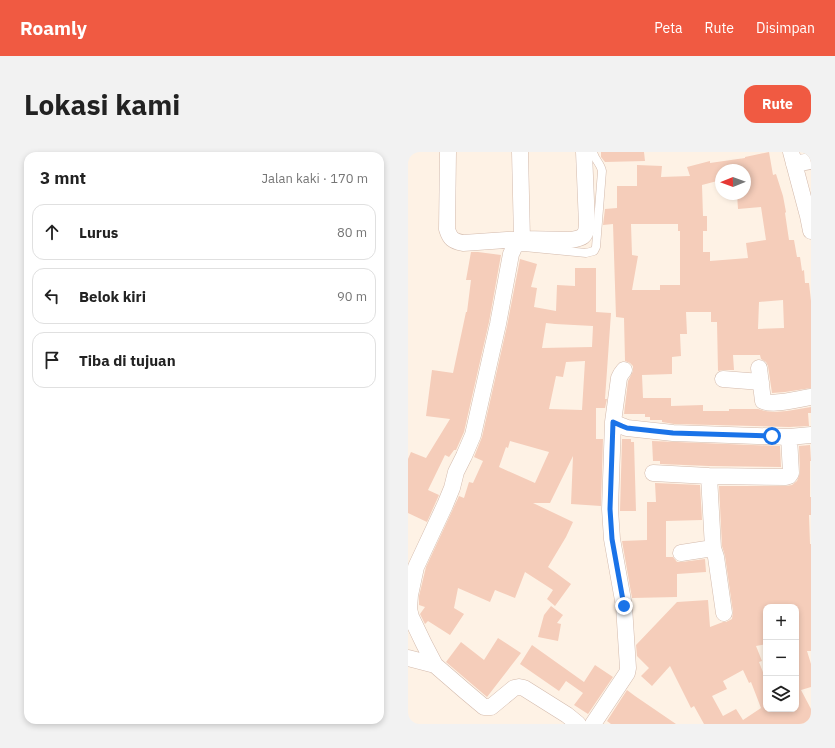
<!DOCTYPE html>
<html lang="id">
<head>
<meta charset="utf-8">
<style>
  body { margin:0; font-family:"IBM Plex Sans",sans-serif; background:#f2f2f2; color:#222 }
  .controls { position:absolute; right:12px; bottom:12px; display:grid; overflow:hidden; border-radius:8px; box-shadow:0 2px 6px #0003 }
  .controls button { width:36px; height:36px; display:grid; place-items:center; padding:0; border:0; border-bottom:1px solid #e0e0e0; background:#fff; color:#222; font:20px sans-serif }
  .compass { position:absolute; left:307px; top:12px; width:36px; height:36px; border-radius:50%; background:#fff; box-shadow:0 2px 6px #0003; rotate:269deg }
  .stop { position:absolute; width:12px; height:12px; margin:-9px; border:3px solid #1a73e8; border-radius:50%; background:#fff }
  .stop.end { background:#1a73e8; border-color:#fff; box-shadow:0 1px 4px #0008 }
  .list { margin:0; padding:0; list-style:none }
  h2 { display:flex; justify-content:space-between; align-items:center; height:52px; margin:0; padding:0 16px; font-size:17px }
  h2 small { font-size:13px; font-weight:400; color:#767676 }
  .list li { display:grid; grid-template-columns:26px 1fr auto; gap:12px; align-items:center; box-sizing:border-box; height:56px; margin:0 8px 8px; padding:0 8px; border:1px solid #e0e0e0; border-radius:12px }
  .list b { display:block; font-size:15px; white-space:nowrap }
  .list em { font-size:13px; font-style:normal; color:#767676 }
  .icon { flex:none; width:22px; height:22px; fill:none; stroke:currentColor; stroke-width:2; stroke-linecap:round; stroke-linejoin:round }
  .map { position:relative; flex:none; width:403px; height:572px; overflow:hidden; border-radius:12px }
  header { display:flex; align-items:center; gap:24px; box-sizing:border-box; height:56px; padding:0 20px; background:#f05a42; color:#fff }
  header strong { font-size:19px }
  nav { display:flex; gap:22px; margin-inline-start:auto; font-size:14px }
  .intro { display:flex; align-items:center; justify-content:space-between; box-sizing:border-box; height:96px; padding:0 24px }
  h1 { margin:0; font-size:28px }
  .button { padding:10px 18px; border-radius:12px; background:#f05a42; color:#fff; font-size:14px; font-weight:700 }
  main { display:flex; gap:24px; padding:0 24px }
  aside { flex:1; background:#fff; border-radius:12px; box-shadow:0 2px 6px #0003 }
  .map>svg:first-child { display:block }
  .building { fill:#f5cdba; fill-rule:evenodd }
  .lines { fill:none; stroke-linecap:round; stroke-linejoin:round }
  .service-casing { stroke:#d3baac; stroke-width:9 }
  .minor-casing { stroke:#d3baac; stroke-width:17 }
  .service { stroke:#fff; stroke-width:8 }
  .minor { stroke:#fff; stroke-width:16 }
  .route { stroke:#1a73e8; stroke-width:5 }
</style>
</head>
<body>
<header>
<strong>Roamly</strong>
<nav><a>Peta</a><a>Rute</a><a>Disimpan</a></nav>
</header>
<div class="intro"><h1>Lokasi kami</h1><a class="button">Rute</a></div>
<main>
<aside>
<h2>3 mnt<small>Jalan kaki · 170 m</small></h2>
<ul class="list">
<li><svg class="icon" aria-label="ahead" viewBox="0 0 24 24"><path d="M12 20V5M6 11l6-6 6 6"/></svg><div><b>Lurus</b></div><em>80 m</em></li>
<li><svg class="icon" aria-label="left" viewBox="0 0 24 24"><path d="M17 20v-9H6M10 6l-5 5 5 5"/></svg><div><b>Belok kiri</b></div><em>90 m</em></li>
<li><svg class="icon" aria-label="arrive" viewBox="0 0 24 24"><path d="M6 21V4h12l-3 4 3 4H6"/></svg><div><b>Tiba di tujuan</b></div></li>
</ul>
</aside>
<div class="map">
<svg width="403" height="572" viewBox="0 0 403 572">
  <rect width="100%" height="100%" fill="#fef2e5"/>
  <path class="building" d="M193 0H236L237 9 197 10 193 5Z
    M361 0 365 23 368 22 375 44 378 60 377 61 381 88H386L389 105H392L394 119 396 118 397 131H401L403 149V236L377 240 364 241 360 214 358 210 353 207 352 203H325L326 218H315L310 219 309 170H303V160H278L279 182H272L273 204 264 205V222L234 223 235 246H263V254L295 253V259H321V257H350L357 259 366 260 379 259 403 255V261H400L401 274 381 275 266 272 254 270V268H242V265H237V262H216L220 229 225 219V214L222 211 217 209 216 166 208 165 205 72 195 73 197 57 209 56V34H229V13L254 14 253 25 282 24 279 15 302 9V11L337 6V5ZM313 18H337V42H329L330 57 353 55 358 88 338 91 340 106 302 109V100H295V79H299V64H295L294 33 313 28ZM223 72H270V79H272V133H252V138H224L230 104 224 103ZM375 148 376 176 350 177 351 150Z
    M63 100H70L93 103 81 170 56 280 48 298H46L41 305 37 303 20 338 31 343 19 370 0 361V307L3 300 18 306 42 267 18 264 24 218 45 221 58 160H59L63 128H58Z
    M112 107 129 112 123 135 129 136 126 155 148 159 149 133 167 134V116H188V160L203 161 197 247H199L197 256H188V287H195L193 354 163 352 165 304 142 351H125L165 370 158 385 140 415 163 432 147 454 139 447 145 438 117 420 107 446 87 438 82 450 50 436 46 456 56 462 42 483 20 469 17 472 12 462 17 455 11 453V444L18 415 51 344 56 346 61 330 65 331 75 309 66 305 74 285 99 174ZM138 171 147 172 185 174 184 195 134 196ZM177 209 174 258 141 257 148 224 155 225 158 210ZM102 289 141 300 127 331 91 315 98 295 100 296Z
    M214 287H223V290H226L228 359H212Z
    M244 289 372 294 373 315 301 314 252 312V309H245Z
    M402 293 403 309H402V345H403V363H401L402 392H403V499H399L403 512V535L393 538 403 557V569L397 572H296L286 554 283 556 262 514 244 534 233 524 241 516 229 504 228 493 269 450 300 448 302 475 315 470H318L324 467 325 460 317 404 314 394 311 334H378L384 333 389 329 392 321 391 294ZM358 455H388V557H358V528L351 510 354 509 348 494 358 492ZM335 518 341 531 343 530 353 556 335 568 328 557 315 564 304 544 319 537 315 529Z
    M247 331 292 333 294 368 258 369V405H265L269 410H274L297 407 298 420 269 422V445L224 446 214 389 239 388V350H248Z
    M143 454 155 463 149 471 153 472 150 489 130 485 136 463Z
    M90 486 113 501 79 545 38 510 53 490 76 508Z
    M124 493 176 530 187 513 205 525 180 562 166 553 175 541 158 529 151 539 112 512Z
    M219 538 227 544 268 572H203L199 569Z"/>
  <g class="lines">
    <g class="service-casing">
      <path id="service" d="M105 98 109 96 116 95 178 101 186 99 188 95 194 19C193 12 186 7 185 0"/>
    </g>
    <g class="minor-casing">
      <path id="minor" d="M40 0 39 77C42 87 45 89 55 91L114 87 163 88C174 86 178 85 179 73L176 0
        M112 0 114 87
        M383 0 400 64 403 79
        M386 12 403 9
        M351 216 355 249C366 254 390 247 403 245
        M216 218 213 222 211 226 205 270 214 274 219 276 265 281 381 285 403 283
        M315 227 353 230
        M245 321 301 324 378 325 381 324 383 321 381 285
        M301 324 305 396 308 405 316 461
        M273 401 305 396
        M0 506 27 513 57 539 76 555H83L106 536 111 535 116 536 159 563 170 572
        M27 513 16 492 3 465 1 457 2 443 8 415 37 353 44 336 48 320 56 304 65 283 90 172 103 102 105 98
        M185 572 219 521 220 516 216 454 204 387 202 357 205 270"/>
    </g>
    <use href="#service" class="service"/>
    <use href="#minor" class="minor"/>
  </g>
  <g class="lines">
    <path class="route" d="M216 454 204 387 202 357 205 270 214 274 219 276 265 281 364 284"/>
  </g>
</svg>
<div class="controls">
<button>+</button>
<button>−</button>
<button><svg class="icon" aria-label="layers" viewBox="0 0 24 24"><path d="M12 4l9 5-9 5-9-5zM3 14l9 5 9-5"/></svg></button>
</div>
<svg class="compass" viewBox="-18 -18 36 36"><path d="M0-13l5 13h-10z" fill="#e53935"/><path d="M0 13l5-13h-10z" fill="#767676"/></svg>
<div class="stop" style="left:364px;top:284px"></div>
<div class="stop end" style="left:216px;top:454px"></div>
</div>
</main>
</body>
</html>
